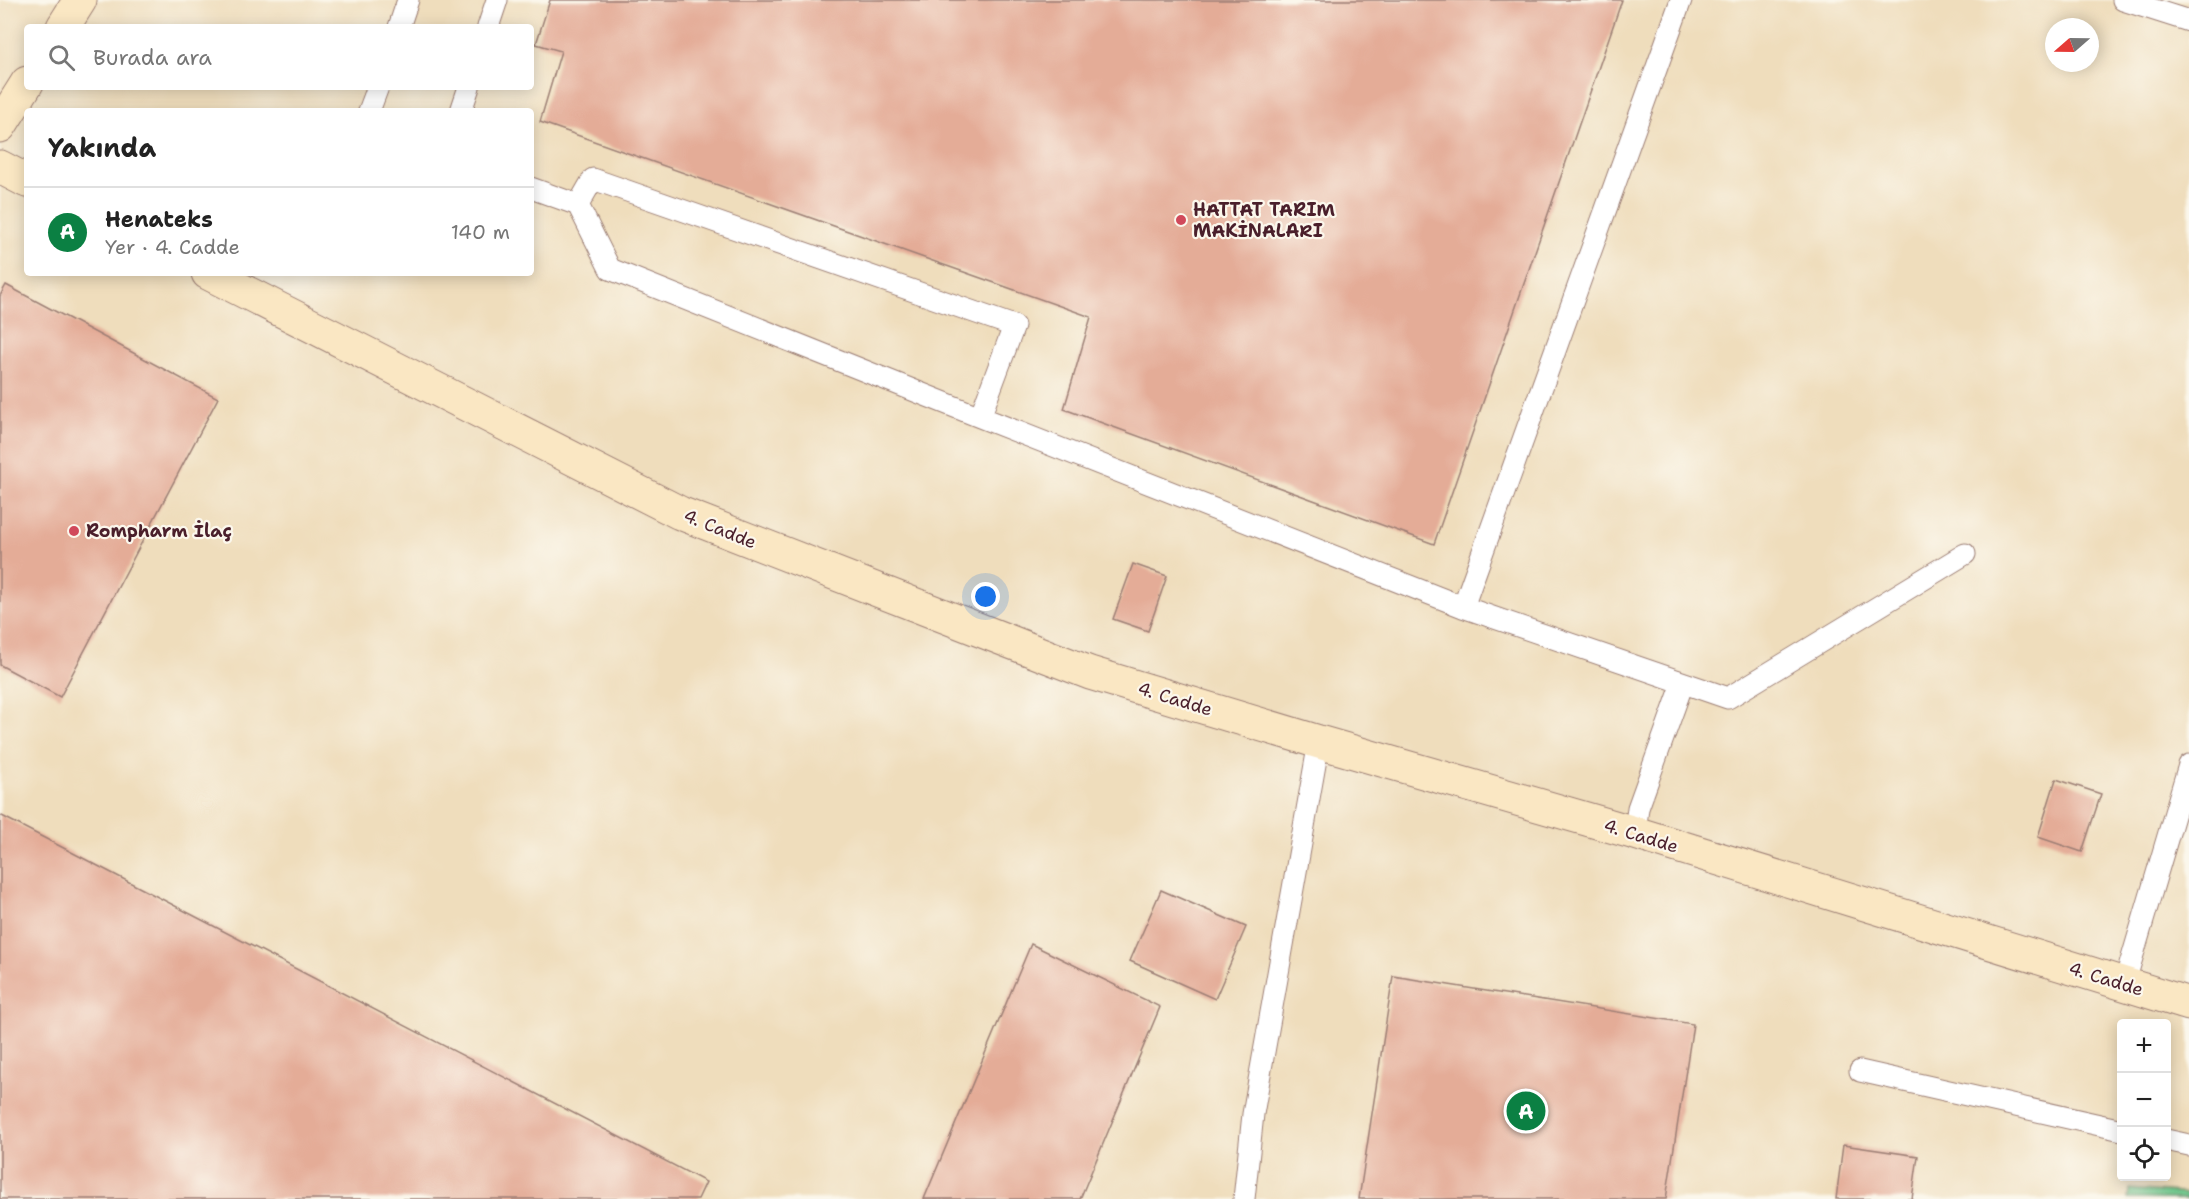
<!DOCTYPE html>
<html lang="tr">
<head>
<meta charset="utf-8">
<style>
  body { margin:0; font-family:"Shantell Sans",sans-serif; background:#f6f6f6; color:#222 }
  .controls { position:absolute; right:18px; bottom:18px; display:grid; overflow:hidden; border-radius:6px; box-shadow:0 3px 15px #0003 }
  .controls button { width:54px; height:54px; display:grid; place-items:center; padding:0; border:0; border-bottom:2px solid #e0e0e0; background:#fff; color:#222; font:30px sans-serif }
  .compass { position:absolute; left:2045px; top:18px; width:54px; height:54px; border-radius:50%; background:#fff; box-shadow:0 3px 15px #0003; rotate:250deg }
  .you { position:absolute; left:986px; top:597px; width:21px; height:21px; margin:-15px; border:4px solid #fff; border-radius:50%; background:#1a73e8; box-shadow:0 0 0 9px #1a73e833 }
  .badge { display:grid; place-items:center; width:39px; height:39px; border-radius:50%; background:#0b8043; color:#fff; font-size:20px; font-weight:700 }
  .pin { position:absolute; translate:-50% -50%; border:3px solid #fff; box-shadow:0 2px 6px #0006 }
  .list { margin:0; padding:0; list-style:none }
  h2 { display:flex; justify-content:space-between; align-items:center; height:78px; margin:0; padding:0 24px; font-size:26px }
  h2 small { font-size:20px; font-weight:400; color:#767676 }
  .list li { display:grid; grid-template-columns:39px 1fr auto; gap:18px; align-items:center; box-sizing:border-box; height:90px; padding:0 24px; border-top:2px solid #e0e0e0 }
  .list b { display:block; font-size:22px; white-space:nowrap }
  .list p { margin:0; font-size:20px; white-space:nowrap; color:#767676 }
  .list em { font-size:20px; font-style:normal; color:#767676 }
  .icon { flex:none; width:33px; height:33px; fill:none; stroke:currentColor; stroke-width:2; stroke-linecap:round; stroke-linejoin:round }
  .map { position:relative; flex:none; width:2189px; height:1199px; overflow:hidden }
  .search { position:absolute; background:#fff; box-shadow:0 3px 15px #0003; left:24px; top:24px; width:510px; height:66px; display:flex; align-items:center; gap:15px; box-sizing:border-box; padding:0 21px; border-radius:6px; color:#767676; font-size:22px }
  .panel { position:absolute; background:#fff; box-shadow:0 3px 15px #0003; left:24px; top:108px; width:510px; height:168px; border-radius:6px }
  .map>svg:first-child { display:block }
  .green { fill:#71c98e; stroke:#5e745c; stroke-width:1.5 }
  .building { fill:#e4ac97 }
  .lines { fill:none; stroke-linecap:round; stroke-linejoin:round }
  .lane-casing { stroke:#9c7e74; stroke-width:23 }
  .secondary-casing { stroke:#9c7e74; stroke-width:35 }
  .lane { stroke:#fff; stroke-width:21 }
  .secondary { stroke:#fae7c3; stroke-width:33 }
  .poi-dot { fill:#d1495b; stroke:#fbf7ec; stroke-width:2 }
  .labels { text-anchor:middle; stroke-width:4.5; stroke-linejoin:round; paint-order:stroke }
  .poi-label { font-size:18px; font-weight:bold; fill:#4a1f2b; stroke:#fbf7ec; text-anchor:start }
  .street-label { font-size:18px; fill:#4a1f2b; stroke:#fbf7ec }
</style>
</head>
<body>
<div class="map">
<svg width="2189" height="1199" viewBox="0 0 2189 1199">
  <rect width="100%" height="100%" fill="#fbf7ec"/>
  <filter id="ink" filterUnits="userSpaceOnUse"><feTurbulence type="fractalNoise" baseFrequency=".0167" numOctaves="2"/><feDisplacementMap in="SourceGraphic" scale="12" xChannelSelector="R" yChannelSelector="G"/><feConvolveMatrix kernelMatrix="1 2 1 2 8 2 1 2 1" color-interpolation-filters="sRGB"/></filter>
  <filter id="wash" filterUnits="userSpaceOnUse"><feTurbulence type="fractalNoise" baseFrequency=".008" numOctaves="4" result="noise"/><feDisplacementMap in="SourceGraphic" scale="24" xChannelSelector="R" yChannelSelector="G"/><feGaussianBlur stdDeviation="1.35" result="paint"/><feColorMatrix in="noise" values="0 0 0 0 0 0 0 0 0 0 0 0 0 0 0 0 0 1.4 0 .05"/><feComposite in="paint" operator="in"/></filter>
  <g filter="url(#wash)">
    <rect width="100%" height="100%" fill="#efddbc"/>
    <path class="green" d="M2129 1189 2189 1194V1199H2128Z"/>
    <g id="blocks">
      <path class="building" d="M550 0H1622L1434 544 1064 409 1091 317 540 122 561 51 536 44Z
        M6 285 218 398 60 697 0 665V296Z
        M1133 564 1167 576 1148 631 1113 619Z
        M2056 779 2101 794 2082 852 2038 837Z
        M0 815 706 1182 698 1199H0Z
        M1161 890 1246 927 1215 999 1130 961Z
        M1031 944 1160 1007 1080 1199H924Z
        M1393 976 1693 1024 1666 1199H1359Z
        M1843 1145 1918 1156 1912 1199H1836Z"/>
    </g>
  </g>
  <g filter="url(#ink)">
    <use href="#blocks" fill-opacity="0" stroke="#9c7e74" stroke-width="1.5"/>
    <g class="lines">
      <g class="lane-casing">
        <path id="lane" d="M2123 0 2189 21
          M399 27 408 0
          M488 27 497 0
          M369 111 378 87
          M461 111 469 87
          M531 188 578 205 610 269 980 417 1463 607 1728 698 1965 554
          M578 205 593 179 1014 326 980 417
          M1463 607 1681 0
          M1635 833 1638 808 1683 683
          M2124 985 2189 765
          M1860 1071 2122 1130
          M2166 1140 2189 1145
          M1244 1199 1253 1114 1319 742"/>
      </g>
      <g class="secondary-casing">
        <path id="secondary" d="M63 27 80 0
          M0 126 27 83
          M0 167 27 181
          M208 273 680 513 1090 673 1319 742 1635 833 2189 1004"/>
      </g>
      <use href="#lane" class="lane"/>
      <use href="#secondary" class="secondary"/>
    </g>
  </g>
  <g class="poi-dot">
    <circle cx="1181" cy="220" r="6"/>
    <circle cx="74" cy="531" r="6"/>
  </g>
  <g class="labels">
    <g class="poi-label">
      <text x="1193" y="216">HATTAT TARIM<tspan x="1193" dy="21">MAKİNALARI</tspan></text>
      <text x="86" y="537">Rompharm İlaç</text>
    </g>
    <g class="street-label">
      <text transform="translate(720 529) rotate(22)" y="6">4. Cadde</text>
      <text transform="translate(1175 699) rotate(17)" y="6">4. Cadde</text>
      <text transform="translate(1641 836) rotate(17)" y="6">4. Cadde</text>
      <text transform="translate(2106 979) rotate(17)" y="6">4. Cadde</text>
    </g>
  </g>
</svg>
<div class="controls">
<button>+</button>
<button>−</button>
<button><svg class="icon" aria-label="locate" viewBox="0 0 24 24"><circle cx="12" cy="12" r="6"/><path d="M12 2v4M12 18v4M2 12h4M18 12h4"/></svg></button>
</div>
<svg class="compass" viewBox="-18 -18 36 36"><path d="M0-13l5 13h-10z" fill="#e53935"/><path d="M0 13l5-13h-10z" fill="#767676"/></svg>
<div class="you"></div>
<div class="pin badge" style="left:1526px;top:1111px">A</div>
<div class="search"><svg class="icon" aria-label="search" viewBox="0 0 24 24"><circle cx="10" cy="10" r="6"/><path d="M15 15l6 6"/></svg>Burada ara</div>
<section class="panel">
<h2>Yakında<small></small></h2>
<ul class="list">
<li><span class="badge">A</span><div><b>Henateks</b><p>Yer · 4. Cadde</p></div><em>140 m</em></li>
</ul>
</section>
</div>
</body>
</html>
